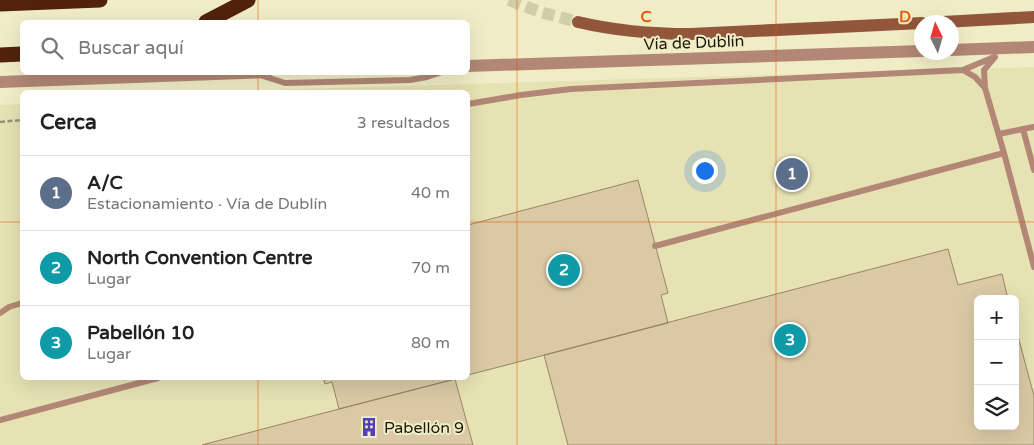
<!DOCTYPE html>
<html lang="es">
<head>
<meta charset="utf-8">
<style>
  body { margin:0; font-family:"Varela Round",sans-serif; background:#f2f2f2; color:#222 }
  .controls { position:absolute; right:15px; bottom:15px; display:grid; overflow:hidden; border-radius:8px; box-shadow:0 5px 20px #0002 }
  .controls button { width:45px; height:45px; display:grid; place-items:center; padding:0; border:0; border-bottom:1px solid #e0e0e0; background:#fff; color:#222; font:25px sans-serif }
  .compass { position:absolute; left:914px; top:15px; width:45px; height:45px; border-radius:50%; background:#fff; box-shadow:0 5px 20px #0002; rotate:355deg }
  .you { position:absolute; left:704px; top:170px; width:18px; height:18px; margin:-12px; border:4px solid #fff; border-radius:50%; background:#1a73e8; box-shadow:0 0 0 8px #1a73e833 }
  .badge { display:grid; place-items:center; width:32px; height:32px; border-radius:50%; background:#b45309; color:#fff; font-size:16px; font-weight:700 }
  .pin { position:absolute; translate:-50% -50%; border:2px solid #fff; box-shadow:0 1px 5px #0006 }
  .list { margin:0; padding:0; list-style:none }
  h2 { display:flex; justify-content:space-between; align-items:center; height:65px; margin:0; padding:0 20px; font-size:21px }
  h2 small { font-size:16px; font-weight:400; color:#767676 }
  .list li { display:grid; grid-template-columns:32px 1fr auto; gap:15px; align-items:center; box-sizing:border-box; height:75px; padding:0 20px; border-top:1px solid #e0e0e0 }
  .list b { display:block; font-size:19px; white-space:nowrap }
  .list p { margin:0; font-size:16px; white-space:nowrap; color:#767676 }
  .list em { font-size:16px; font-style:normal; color:#767676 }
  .icon { flex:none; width:28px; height:28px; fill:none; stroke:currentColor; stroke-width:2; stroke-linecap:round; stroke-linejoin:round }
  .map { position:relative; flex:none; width:1034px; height:445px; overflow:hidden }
  .search { position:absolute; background:#fff; box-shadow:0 5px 20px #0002; left:20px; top:20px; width:450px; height:55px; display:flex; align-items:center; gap:12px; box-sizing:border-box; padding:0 18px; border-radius:8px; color:#767676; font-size:19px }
  .panel { position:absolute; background:#fff; box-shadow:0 5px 20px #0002; left:20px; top:90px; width:450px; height:290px; border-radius:8px }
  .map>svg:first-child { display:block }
  .built { fill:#e6e2b4; fill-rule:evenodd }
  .building { fill:#dbc9a5; stroke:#978665 }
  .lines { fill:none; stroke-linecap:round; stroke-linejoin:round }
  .secondary-tunnel { stroke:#d0cdaa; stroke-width:12; stroke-dasharray:12 6; stroke-linecap:butt }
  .path { stroke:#969477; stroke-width:2.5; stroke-dasharray:5 2.5; stroke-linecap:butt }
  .lane { stroke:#b28775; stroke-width:6 }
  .street { stroke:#b28775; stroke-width:12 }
  .secondary { stroke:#92563b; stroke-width:12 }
  .highway { stroke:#52220b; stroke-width:15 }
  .grid { fill:none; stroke:#e8590c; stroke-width:1; stroke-opacity:0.55 }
  .labels { text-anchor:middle; stroke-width:4; stroke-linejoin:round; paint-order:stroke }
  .street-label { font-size:16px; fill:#1a190a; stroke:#f0edc6 }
  .poi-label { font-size:16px; fill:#1a190a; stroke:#f0edc6; text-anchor:start }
  .grid-label { font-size:16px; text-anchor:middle; font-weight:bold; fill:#e8590c; stroke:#f0edc6; stroke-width:4; stroke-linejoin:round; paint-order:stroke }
</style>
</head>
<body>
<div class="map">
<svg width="1034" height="445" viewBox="0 0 1034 445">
  <rect width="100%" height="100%" fill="#f0edc6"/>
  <path class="built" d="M1034 67V445H0V105L22 104V378H468V92H218L267 90ZM978 299H1015V426H978Z"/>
  <path class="building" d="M638 180 668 293 661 295 668 323 468 375V225Z
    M948 249 958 285 1002 274 1008 299H978V426H1015V325L1034 396V445H568L544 355Z
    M323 378H459L339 409 332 382 325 384Z
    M455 379 473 445H202L339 409Z"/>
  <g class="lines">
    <path class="secondary-tunnel" d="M509 0 540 12 578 22"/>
    <path class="path" d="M426 90 427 92
      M0 122 22 120"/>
    <path class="lane" d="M995 57 984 70 985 88 1004 153 1034 267
      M963 70 994 57
      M260 75 285 83 410 80 427 77 442 72
      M468 104 521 95 571 89 963 70 975 77 985 88
      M1034 127 1023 129 1034 170
      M999 134 1023 129
      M655 246 1004 153
      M0 313 9 307 22 303
      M0 420 158 378"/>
    <path class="street" d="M952 50 1034 47
      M468 66 922 51
      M0 82 267 72"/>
    <path class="secondary" d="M578 22C616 31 652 34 691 34L922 23
      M943 22 1034 17"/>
    <path class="highway" d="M0 4 100 0
      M206 22 248 0
      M0 55 22 54"/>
  </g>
  <path class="grid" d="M258 0V22M517 0V445M776 0V445M258 72V92M0 222H22M468 222H1034M258 378V445"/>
  <defs>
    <g id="building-bare" transform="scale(1.5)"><path d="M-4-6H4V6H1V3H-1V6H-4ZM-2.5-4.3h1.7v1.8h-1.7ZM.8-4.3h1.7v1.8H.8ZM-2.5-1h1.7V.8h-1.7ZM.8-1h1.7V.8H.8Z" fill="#5340b8" stroke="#f0edc6" stroke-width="2.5" paint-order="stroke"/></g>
  </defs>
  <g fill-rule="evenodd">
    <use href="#building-bare" x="369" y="427"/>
  </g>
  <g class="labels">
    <g class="street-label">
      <text transform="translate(694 42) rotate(-2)" y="6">Vía de Dublín</text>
    </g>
    <g class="poi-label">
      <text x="384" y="433">Pabellón 9</text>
    </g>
  </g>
  <g class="grid-label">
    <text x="646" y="22">C</text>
    <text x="905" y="22">D</text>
  </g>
</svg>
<div class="controls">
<button>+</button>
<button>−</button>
<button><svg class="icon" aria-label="layers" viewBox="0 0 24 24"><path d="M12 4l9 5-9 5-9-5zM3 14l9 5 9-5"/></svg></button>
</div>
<svg class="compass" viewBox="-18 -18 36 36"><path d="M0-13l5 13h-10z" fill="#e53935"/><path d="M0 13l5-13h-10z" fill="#767676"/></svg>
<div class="you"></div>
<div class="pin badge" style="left:792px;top:174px;background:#5c6f8a">1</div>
<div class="pin badge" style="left:564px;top:270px;background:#0f9aa8">2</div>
<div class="pin badge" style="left:790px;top:340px;background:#0f9aa8">3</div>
<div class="search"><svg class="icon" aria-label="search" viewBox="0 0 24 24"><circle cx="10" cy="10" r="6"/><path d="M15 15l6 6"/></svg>Buscar aquí</div>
<section class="panel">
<h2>Cerca<small>3 resultados</small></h2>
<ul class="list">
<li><span class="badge" style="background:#5c6f8a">1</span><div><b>A/C</b><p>Estacionamiento · Vía de Dublín</p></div><em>40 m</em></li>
<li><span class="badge" style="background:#0f9aa8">2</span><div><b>North Convention Centre</b><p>Lugar</p></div><em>70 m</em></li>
<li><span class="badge" style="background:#0f9aa8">3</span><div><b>Pabellón 10</b><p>Lugar</p></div><em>80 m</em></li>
</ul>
</section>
</div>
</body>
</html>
